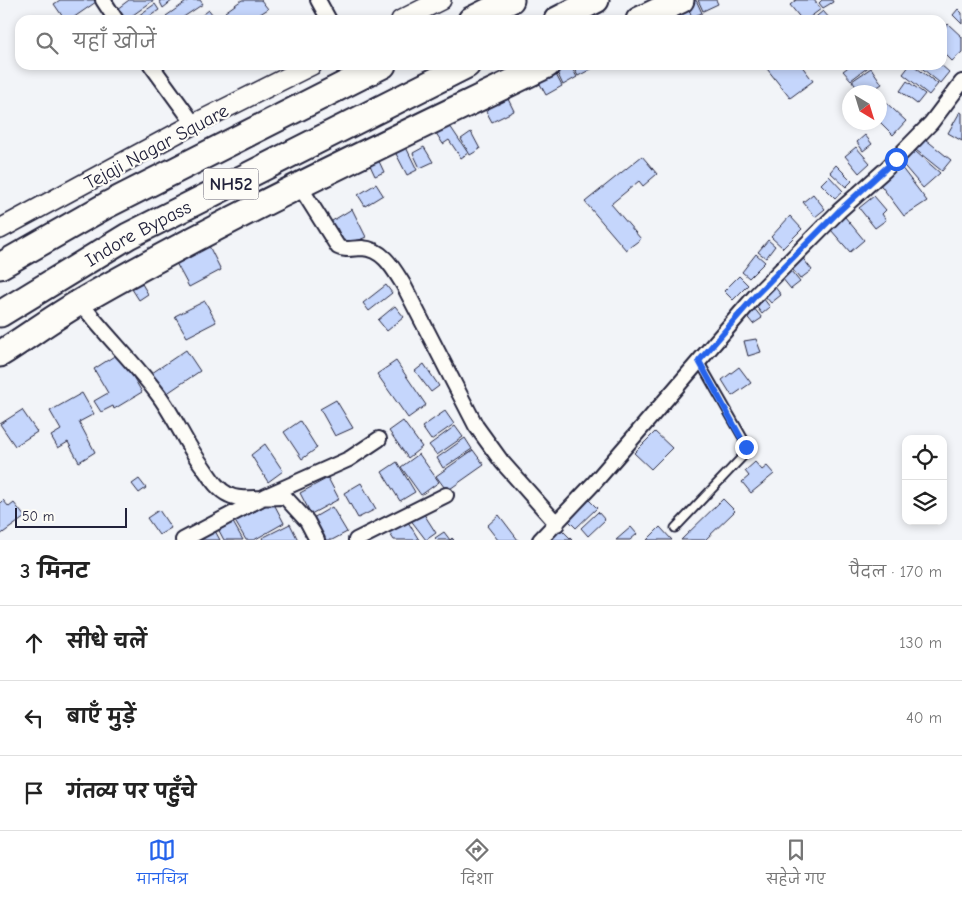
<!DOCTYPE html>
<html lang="hi">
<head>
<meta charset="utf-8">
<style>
  body { margin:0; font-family:"Comic Neue","Playpen Sans Deva",sans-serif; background:#f6f6f6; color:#222 }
  .controls { position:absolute; right:15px; bottom:15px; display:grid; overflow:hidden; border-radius:10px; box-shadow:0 2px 8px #0003 }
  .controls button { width:45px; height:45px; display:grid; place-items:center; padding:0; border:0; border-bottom:1px solid #e0e0e0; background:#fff; color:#222; font:25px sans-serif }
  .compass { position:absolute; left:842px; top:85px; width:45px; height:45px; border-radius:50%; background:#fff; box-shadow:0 2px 8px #0003; rotate:142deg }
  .scale { position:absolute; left:15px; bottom:12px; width:112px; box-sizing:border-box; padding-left:5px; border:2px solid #22223b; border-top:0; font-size:14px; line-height:18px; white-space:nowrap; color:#22223b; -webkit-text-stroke:4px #fdfcf7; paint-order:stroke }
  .stop { position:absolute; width:15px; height:15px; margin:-11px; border:4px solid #2563eb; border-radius:50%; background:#fff }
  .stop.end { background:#2563eb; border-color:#fff; box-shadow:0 1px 5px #0008 }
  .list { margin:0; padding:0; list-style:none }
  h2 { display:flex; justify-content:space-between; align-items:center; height:65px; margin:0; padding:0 20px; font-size:21px }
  h2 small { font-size:16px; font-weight:400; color:#767676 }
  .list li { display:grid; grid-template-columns:32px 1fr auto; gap:15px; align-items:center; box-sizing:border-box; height:75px; padding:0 20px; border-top:1px solid #e0e0e0 }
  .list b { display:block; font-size:19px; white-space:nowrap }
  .list em { font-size:16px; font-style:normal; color:#767676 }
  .icon { flex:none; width:28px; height:28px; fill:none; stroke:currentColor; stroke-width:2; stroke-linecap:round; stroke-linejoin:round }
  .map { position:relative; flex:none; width:962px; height:540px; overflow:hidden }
  .search { position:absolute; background:#fff; box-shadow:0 2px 8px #0003; left:15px; right:15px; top:15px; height:55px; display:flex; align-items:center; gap:12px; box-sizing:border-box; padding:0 18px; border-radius:15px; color:#767676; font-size:19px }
  .sheet { height:290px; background:#fff }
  nav { display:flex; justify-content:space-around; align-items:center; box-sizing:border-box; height:70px; border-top:1px solid #e0e0e0; background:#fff; font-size:14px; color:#767676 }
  nav a { display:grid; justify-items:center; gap:2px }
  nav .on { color:#2563eb }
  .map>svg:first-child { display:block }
  .building { fill:#c5d6fc; stroke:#22223b }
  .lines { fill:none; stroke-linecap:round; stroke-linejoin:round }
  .lane-casing { stroke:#22223b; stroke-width:11 }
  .street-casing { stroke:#22223b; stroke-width:18 }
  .secondary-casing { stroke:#22223b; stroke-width:22 }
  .highway-casing { stroke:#22223b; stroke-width:29 }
  .lane { stroke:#fdfcf7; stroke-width:7 }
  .street { stroke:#fdfcf7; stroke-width:14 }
  .secondary { stroke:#fdfcf7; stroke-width:19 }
  .highway { stroke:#fdfcf7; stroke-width:25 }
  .route { stroke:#2563eb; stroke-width:6 }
  .labels { text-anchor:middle; stroke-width:4.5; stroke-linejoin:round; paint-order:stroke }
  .shield { fill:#fdfcf7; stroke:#646373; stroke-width:1 }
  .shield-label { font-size:18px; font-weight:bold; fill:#22223b }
  .street-label { font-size:19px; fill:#22223b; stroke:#fdfcf7 }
</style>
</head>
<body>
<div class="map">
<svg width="962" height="540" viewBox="0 0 962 540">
  <rect width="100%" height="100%" fill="#f2f4f8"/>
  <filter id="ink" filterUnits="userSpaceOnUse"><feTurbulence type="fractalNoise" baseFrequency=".02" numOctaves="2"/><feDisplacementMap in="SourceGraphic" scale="10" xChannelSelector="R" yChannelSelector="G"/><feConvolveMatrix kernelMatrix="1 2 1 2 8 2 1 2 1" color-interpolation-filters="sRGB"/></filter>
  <g filter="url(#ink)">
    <path class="building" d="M60 0H95L96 2 70 20H65L54 4Z
      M129 0H154L126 20 117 9Z
      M159 0H173L163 8Z
      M189 0H200L203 4 179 20H169L166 16Z
      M242 0H261L268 9 251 20H231L225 12Z
      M696 0 702 13 692 17 685 1Z
      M698 0H716L718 4 703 11Z
      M796 0H814L821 9 806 20H802L790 5Z
      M822 0H832L833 2 823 8 819 3Z
      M685 1 692 17 682 20 675 5Z
      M155 4 159 10 144 20H132Z
      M958 9 962 13V24L953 15Z
      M209 10 216 19 196 20Z
      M823 11 831 20H812Z
      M948 24 962 37V52L952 61 942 51V31Z
      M556 65H570L577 77 563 85 554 66Z
      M572 65H597V66L578 76Z
      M764 65H801L813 81 790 98Z
      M851 65H871L851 80 843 71Z
      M910 65H913L938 84 929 95 903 74Z
      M918 65H941L949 72 940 83Z
      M552 67 562 86 546 95 540 84 537 86 534 81Z
      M871 68 882 84 870 92H860L852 81Z
      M907 81 925 94 917 104 900 91Z
      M495 96 500 103 508 99 514 111 492 122 481 102Z
      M880 97 906 121 893 135 880 122Z
      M960 112 962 113V141L948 133Z
      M448 123 468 153 461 158 449 140 443 144 436 133Z
      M471 132 480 149 470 155 461 139Z
      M865 135 872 144 863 151 857 142Z
      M925 139 951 160 942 171 916 150Z
      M404 143 417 170 407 175 393 148Z
      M424 147 433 162 420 168 413 153Z
      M856 147 870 163 859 173 845 156Z
      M915 151 940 173 923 188 900 161Z
      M642 156 657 174 643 186 639 181 611 204 641 239 626 250 585 202Z
      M377 157 384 172 375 176 368 161Z
      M836 165 852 181 846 187 830 172Z
      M901 167 927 201 904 216 879 183Z
      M829 176 843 191 835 198 821 184Z
      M376 184 383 195 365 206 358 195Z
      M813 194 825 209 815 217 803 202Z
      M874 196 886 210 882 214 886 220 875 228 859 208Z
      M352 209 366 237 346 246 337 228 332 232 327 224Z
      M790 216 802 229 783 248 771 237Z
      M845 217 864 240 850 252 831 230Z
      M768 240 775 246 766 258 758 252Z
      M208 244 221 270 189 287 175 261Z
      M756 254 765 262 749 278 742 272Z
      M801 256 812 270 800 279 789 265Z
      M791 271 800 282 791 289 782 278Z
      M135 272 148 294 139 300 125 278Z
      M739 276 748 285 733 300 724 291Z
      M386 285 392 293 369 311 363 303Z
      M775 287 781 295 771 303 764 295Z
      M763 298 770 307 762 314 755 305Z
      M205 301 216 322 187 337 175 316Z
      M395 306 404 317 387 331 378 320Z
      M753 307 762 318 753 324 745 314Z
      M756 339 761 352 748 356 744 341Z
      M186 350 200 371 166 394 152 373Z
      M119 353 142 392 114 409 113 406 101 412 94 401 108 393 94 369Z
      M396 361 426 405 408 418 377 374Z
      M424 364 439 386 431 392 415 371Z
      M739 367 751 383 732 396 722 380Z
      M82 393 94 414 79 422 95 452 79 462 68 442 58 448 51 436 61 430 50 411Z
      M336 400 353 428 335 436 320 409Z
      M22 410 37 432 15 446 0 424Z
      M445 411 454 424 431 440 422 427Z
      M300 421 317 448 302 459 284 432Z
      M403 421 422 447 408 458 389 431Z
      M455 426 463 437 437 455 429 445Z
      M655 432 672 448 651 469 634 453Z
      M465 438 472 449 443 468 437 458Z
      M265 444 283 471 268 482 251 455Z
      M473 450 484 465 447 491 436 476Z
      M419 454 439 482 421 495 401 467Z
      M397 462 415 492 400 501 382 472Z
      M755 462 762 470 767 466 774 474 751 493 742 482 749 476 745 471Z
      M328 478 339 499 311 514 300 493Z
      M139 479 146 488 139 493 132 484Z
      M361 483 376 509 358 518 344 493Z
      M588 499 597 508 576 528 567 519Z
      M723 499 735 511 705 540H681Z
      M3 500 9 507 14 503 25 517 0 535V503Z
      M273 502 284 523 254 540H246L235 521Z
      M332 507 347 532 332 540H325L313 518Z
      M159 510 171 528 159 535 147 518Z
      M422 511 436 533 426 540 410 519Z
      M598 512 605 520 588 536 581 528Z
      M499 515 518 540H498L487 526Z
      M230 517 243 540H224L216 525Z
      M405 517 419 540H394L386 528Z
      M290 524 298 540H263L262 538Z
      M631 527 637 534 630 540H616Z
      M660 527 672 540H647Z
      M214 529 220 540H198Z
      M561 529 572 540H551Z
      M444 532 450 540 452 538 454 540H437L435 538Z"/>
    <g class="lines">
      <g class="lane-casing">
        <path id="lane" d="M675 528 745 454 743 438 699 361"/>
      </g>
      <g class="street-casing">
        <path id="street" d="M103 0 116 20
          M318 0 329 20
          M151 65 194 124
          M299 185 338 247C346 251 353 248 362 248 383 249 393 268 403 284L476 426 502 462 557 524
          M80 302C104 334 133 361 157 393 174 415 184 441 201 464 209 475 216 489 229 495 241 502 269 496 285 497L307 521 317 540
          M183 540 266 496 349 459 379 439
          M356 540 446 495
          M540 540 594 483 756 295 839 211 885 170 931 123 962 82"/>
      </g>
      <g class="secondary-casing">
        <path id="secondary" d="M401 20 441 0
          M0 229 194 124 312 65"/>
      </g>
      <g class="highway-casing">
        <g id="highway">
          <path d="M471 20 511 0"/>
          <path d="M557 20 596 0"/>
          <path d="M639 20 681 0"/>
          <path d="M0 266 107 205 383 65"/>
          <path id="s1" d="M0 314 128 236 467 65"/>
          <path d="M0 354C27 337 54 317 82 301 233 214 391 141 547 65"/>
        </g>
      </g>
      <use href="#lane" class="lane"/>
      <use href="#street" class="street"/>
      <use href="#secondary" class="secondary"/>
      <use href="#highway" class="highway"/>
    </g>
  </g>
  <g class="lines" filter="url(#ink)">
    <path class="route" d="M746 447 699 361 756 295 839 211 896 159"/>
  </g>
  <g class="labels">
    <rect class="shield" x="203.5" y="168.5" width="55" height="31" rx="4"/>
    <g class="shield-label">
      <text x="231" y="190">NH52</text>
    </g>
    <g class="street-label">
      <text transform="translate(156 146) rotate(-28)" y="7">Tejaji Nagar Square</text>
      <text dy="7" stroke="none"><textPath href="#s1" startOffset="160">Indore Bypass</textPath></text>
    </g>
  </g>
</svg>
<div class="controls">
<button><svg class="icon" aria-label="locate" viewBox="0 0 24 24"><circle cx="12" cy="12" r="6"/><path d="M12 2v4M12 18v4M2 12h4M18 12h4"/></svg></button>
<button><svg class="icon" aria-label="layers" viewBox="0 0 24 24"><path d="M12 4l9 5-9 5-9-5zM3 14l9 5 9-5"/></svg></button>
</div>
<svg class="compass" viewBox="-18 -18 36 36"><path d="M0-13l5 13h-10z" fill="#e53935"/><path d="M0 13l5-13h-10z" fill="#767676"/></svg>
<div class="scale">50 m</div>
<div class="stop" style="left:896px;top:159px"></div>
<div class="stop end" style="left:746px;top:447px"></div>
<div class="search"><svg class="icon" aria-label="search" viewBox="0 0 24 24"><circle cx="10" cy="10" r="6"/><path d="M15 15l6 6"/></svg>यहाँ खोजें</div>
</div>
<section class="sheet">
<h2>3 मिनट<small>पैदल · 170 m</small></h2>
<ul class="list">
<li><svg class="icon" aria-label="ahead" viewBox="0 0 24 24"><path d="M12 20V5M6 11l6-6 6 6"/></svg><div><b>सीधे चलें</b></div><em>130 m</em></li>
<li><svg class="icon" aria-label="left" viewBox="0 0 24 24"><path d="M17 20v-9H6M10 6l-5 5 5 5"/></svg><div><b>बाएँ मुड़ें</b></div><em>40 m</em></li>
<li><svg class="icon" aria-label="arrive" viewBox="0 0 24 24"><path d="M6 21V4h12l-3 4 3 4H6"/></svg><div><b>गंतव्य पर पहुँचे</b></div></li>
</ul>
</section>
<nav>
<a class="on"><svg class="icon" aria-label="map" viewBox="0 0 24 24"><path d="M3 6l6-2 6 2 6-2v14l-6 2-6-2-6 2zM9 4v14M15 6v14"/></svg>मानचित्र</a>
<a><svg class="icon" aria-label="directions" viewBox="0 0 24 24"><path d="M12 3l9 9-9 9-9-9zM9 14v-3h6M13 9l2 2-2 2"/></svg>दिशा</a>
<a><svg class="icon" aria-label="saved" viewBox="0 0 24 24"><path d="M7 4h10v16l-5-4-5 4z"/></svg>सहेजे गए</a>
</nav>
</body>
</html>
